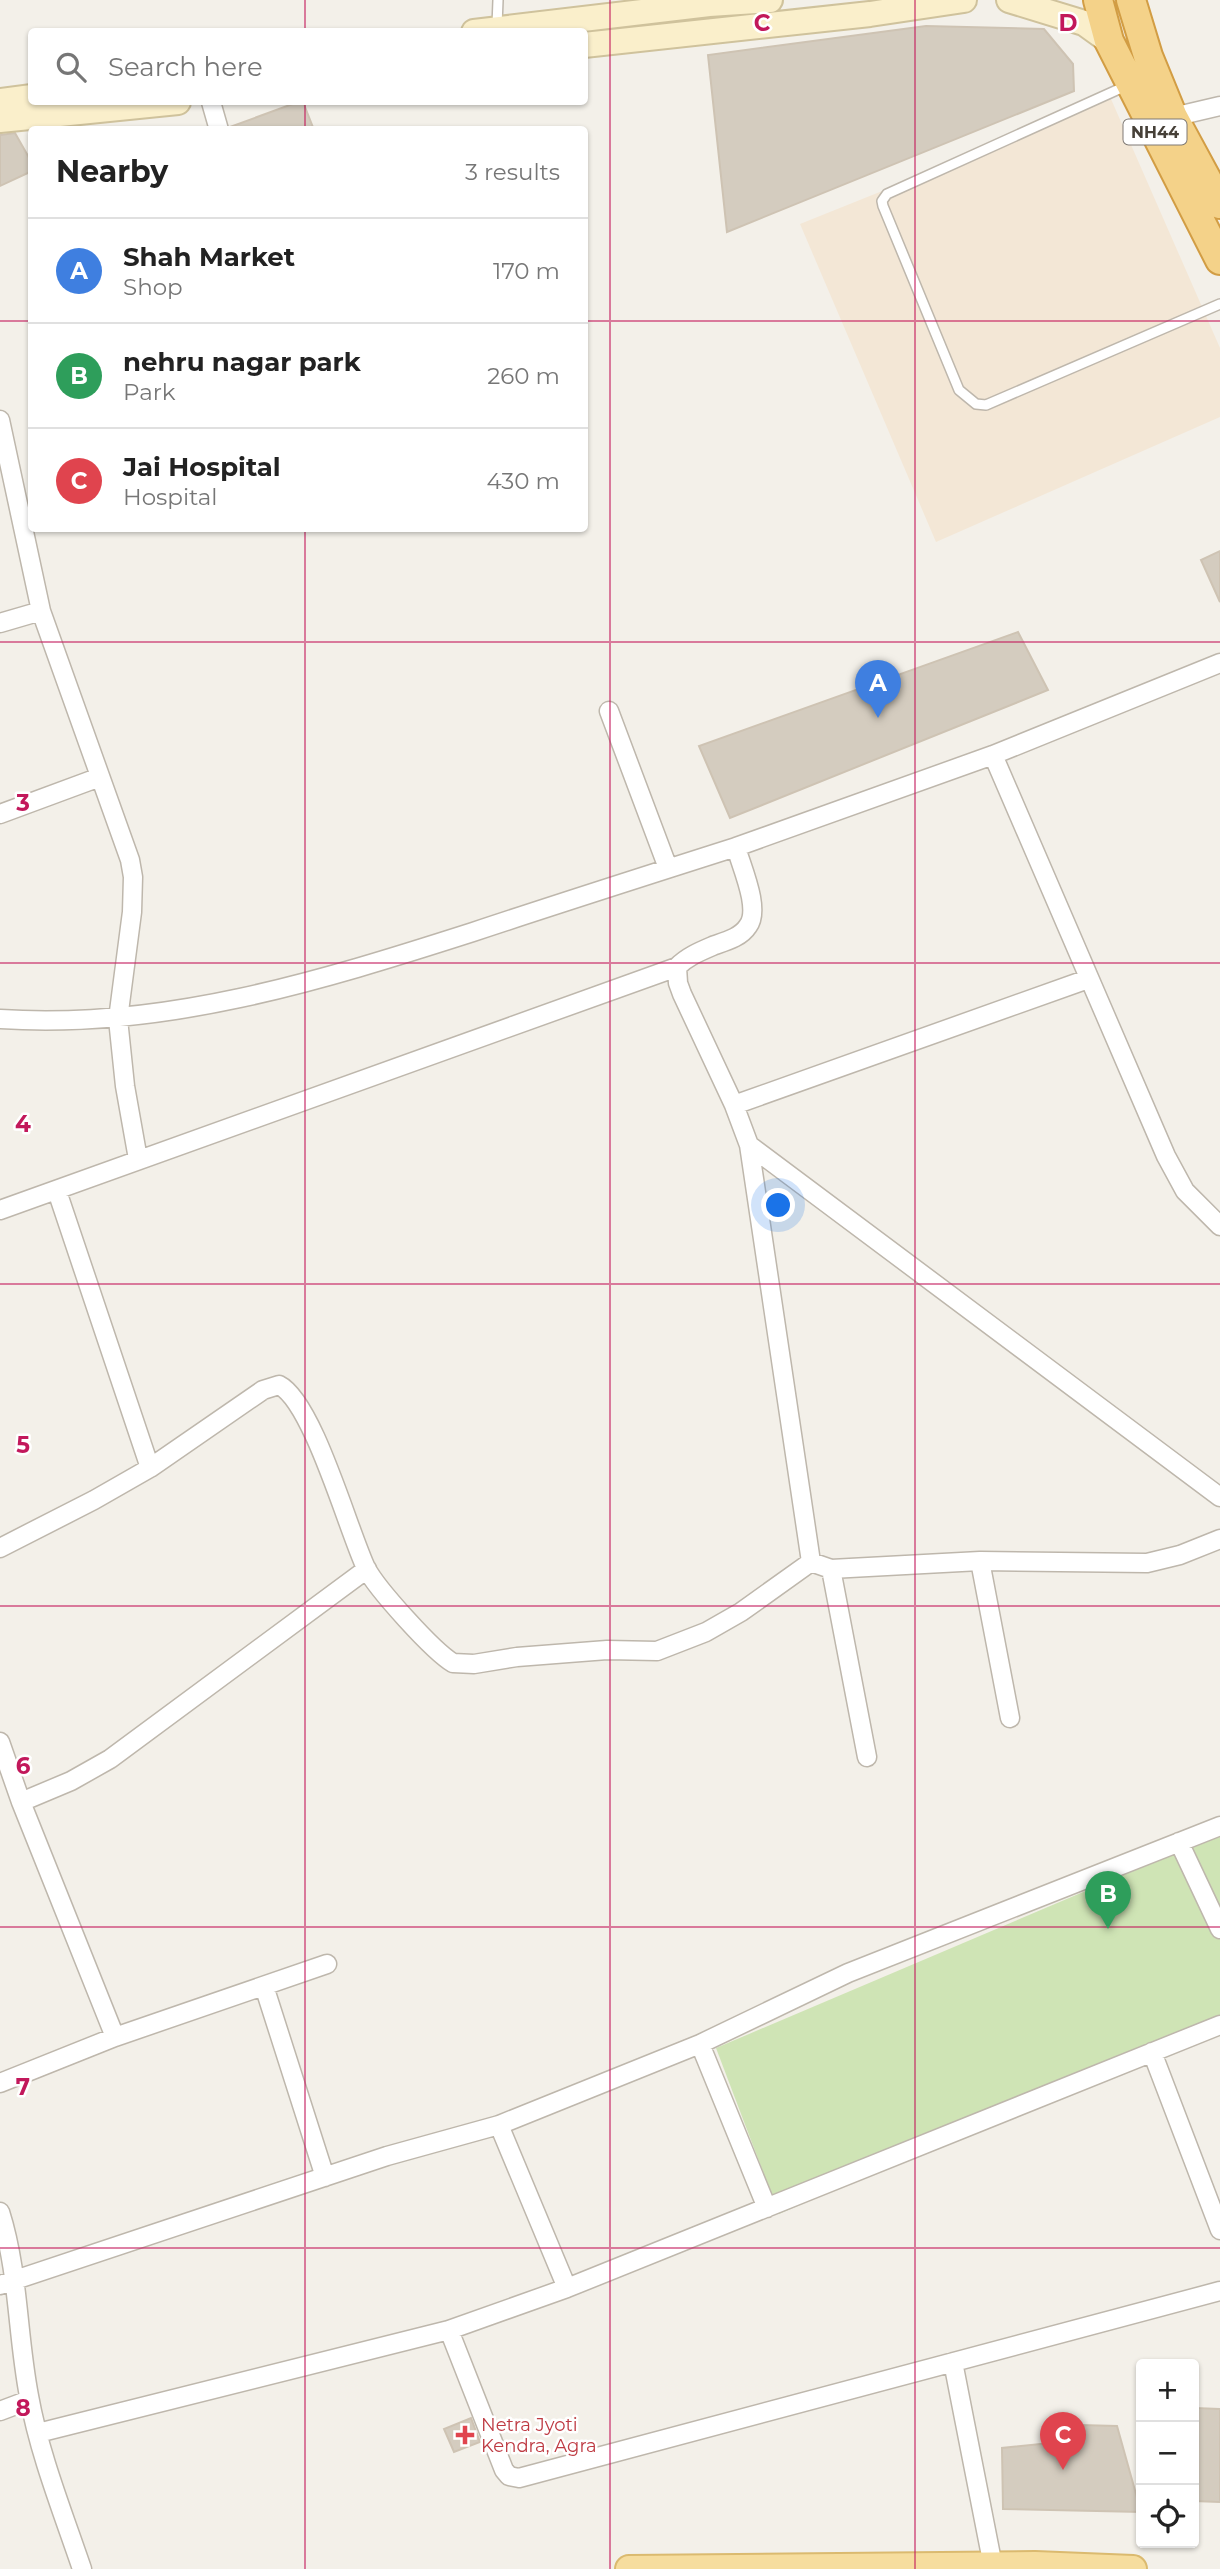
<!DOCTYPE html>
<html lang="en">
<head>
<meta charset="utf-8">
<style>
  body { margin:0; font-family:Montserrat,sans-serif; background:#f6f6f6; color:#222 }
  .controls { position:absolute; right:21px; bottom:21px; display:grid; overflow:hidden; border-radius:7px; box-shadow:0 2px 5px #0004 }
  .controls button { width:63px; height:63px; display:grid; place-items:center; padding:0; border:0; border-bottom:2px solid #e0e0e0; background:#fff; color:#222; font:35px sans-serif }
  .you { position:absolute; left:779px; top:1206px; width:24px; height:24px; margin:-18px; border:5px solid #fff; border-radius:50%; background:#1a73e8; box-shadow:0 0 0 10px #1a73e833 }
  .badge { display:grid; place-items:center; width:46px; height:46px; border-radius:50%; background:#2563eb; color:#fff; font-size:23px; font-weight:700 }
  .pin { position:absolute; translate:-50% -58px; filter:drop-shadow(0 2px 4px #0008) }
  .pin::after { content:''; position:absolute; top:37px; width:24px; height:21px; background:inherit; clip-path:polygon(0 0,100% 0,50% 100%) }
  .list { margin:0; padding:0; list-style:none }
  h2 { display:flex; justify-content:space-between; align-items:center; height:91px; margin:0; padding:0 28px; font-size:30px }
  h2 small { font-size:23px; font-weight:400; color:#767676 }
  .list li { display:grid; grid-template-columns:46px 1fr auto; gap:21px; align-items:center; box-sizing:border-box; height:105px; padding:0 28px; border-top:2px solid #e0e0e0 }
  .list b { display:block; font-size:26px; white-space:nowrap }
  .list p { margin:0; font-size:23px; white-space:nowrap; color:#767676 }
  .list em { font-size:23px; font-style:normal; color:#767676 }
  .icon { flex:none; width:38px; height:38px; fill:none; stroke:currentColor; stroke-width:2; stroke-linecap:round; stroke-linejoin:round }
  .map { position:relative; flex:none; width:1220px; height:2569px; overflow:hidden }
  .search { position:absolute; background:#fff; box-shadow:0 2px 5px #0004; left:28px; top:28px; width:560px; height:77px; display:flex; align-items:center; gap:18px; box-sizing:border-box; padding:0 24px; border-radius:7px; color:#767676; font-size:26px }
  .panel { position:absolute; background:#fff; box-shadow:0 2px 5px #0004; left:28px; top:126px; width:560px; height:406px; border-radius:7px }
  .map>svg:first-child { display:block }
  .commercial { fill:#f3e7d6 }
  .green { fill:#cfe4b5 }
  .building { fill:#d4ccbf; stroke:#cec3b3; stroke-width:2 }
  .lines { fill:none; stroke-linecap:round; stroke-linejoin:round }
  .service-casing { stroke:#beb7ac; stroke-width:12 }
  .minor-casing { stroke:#beb7ac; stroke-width:21 }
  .secondary-casing { stroke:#cfc29c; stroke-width:28 }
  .primary-casing { stroke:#dbba6f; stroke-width:30 }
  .trunk-casing { stroke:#d29d44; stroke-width:32 }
  .service { stroke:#fff; stroke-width:9 }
  .minor { stroke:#fff; stroke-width:18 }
  .secondary { stroke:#faefcb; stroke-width:24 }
  .primary { stroke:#f6dd9e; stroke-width:26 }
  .trunk { stroke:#f4d289; stroke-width:28 }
  .grid { fill:none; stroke:#c2185b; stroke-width:2; stroke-opacity:0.55 }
  .health-dot { fill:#e0444e; stroke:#fff; stroke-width:2.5 }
  .labels { text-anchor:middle; stroke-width:5; stroke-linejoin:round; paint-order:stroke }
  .shield { fill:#fff; stroke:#7e7974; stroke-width:2 }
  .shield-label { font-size:16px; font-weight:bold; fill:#464038 }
  .health-label { font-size:18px; fill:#be3a42; stroke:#fff; text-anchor:start }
  .grid-label { font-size:23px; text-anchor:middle; font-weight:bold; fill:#c2185b; stroke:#fff; stroke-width:5; stroke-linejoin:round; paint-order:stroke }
</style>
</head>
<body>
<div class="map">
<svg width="1220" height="2569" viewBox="0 0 1220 2569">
  <rect width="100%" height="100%" fill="#f3f0e9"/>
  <path class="commercial" d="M1111 99 1220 348V417L936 542 800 224Z"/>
  <path class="green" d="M1220 1834V2024L779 2214 716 2048Z"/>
  <path class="building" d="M926 26 1044 29 1073 64 1074 91 727 232 708 55Z
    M298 102H303L314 130H230V127Z
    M15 133 32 163V171L0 186V135Z
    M1220 551V602L1201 560Z
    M1018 632 1048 690 730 818 699 746Z
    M1194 2408 1220 2409V2502L1194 2501Z
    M471 2418 480 2442 454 2452 444 2429Z
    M1079 2425 1117 2426 1141 2512 1003 2509 1002 2448 1080 2440Z"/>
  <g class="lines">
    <g class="service-casing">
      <path id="service" d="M497 26 498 0
        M1128 85 887 194 882 201 883 206 959 390 976 404 986 405 1220 304"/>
    </g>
    <g class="minor-casing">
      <path id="minor" d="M211 102 219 130
        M1173 117 1220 106
        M0 420 41 611 130 860 133 877 132 912 118 1019 125 1086 138 1159
        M0 623 41 611
        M609 711 668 868
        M993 755 1166 1156 1185 1191 1220 1226
        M0 814 100 777
        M677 967 678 983 682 994 734 1105 749 1145 811 1562 831 1569 980 1561 1147 1563 1180 1555 1220 1539
        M0 1019C162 1030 320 981 473 932 560 903 648 875 736 847
        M734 1105 1088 979
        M749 1145 1220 1497
        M57 1191 150 1468
        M0 1210 677 967C688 956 701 951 715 945 727 941 741 937 748 926 761 909 741 866 736 847L993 755 1220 663
        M0 1548 94 1500 150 1468 263 1390 279 1385C313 1402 348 1530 366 1568 377 1589 433 1651 453 1663L474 1664 517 1657 607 1650 657 1651 706 1632 741 1612 811 1562
        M980 1561 1010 1718
        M831 1569 867 1757
        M0 1742 21 1802 115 2037
        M21 1802 71 1781 110 1759 367 1569
        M1179 1842 1220 1929
        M264 1986 325 2177
        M700 2044 767 2208
        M1152 2052 1220 2230
        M0 2083 115 2037 327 1964
        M499 2125 567 2288
        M0 2212C19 2272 17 2334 29 2396 39 2453 63 2513 82 2569
        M0 2285 387 2156 499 2125 700 2044 848 1973 1220 1826
        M449 2330 504 2470 509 2476 519 2478 1220 2291
        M953 2362 993 2566
        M0 2411 29 2400
        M38 2433 449 2330 567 2288 1220 2025"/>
    </g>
    <g class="secondary-casing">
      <path id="secondary" d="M1009 0 1084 23 1109 41
        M474 32 709 4 770 0
        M584 45 870 14 964 0
        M0 101 32 97
        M0 120 178 102"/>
    </g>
    <g class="primary-casing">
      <path id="primary" d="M629 2569 1035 2565 1133 2569"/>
    </g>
    <g class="trunk-casing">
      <path id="trunk" d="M1098 0 1109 41 1220 260
        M1131 0 1148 56 1173 117 1220 204"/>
    </g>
    <use href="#service" class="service"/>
    <use href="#minor" class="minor"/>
    <use href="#secondary" class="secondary"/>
    <use href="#primary" class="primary"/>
    <use href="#trunk" class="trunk"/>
  </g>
  <path class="grid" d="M305 0V32M610 0V2569M915 0V2569M305 102V130M0 321H32M584 321H1220M305 528V2569M0 642H1220M0 963H1220M0 1284H1220M0 1606H1220M0 1927H1220M0 2248H1220"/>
  <path class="health-dot" d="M461.5 2424.5h7v7h7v7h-7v7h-7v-7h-7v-7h7z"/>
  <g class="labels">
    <rect class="shield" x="1123.5" y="119.5" width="63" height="25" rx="5"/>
    <g class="shield-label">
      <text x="1155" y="138">NH44</text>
    </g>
    <g class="health-label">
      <text x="481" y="2431">Netra Jyoti<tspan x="481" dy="21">Kendra, Agra</tspan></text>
    </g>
  </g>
  <g class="grid-label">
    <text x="762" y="31">C</text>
    <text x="1068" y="31">D</text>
    <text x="23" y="811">3</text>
    <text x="23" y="1132">4</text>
    <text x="23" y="1453">5</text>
    <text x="23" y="1774">6</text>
    <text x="23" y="2095">7</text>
    <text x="23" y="2416">8</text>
  </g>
</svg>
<div class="controls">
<button>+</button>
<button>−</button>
<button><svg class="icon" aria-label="locate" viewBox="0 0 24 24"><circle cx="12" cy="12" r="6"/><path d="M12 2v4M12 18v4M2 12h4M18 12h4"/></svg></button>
</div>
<div class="you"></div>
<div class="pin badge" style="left:878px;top:718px;background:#3f7fe0">A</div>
<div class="pin badge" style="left:1108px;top:1929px;background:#2e9e5b">B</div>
<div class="pin badge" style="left:1063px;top:2470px;background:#e0444e">C</div>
<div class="search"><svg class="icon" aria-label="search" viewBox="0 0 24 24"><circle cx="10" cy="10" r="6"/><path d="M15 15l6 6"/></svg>Search here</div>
<section class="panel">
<h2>Nearby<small>3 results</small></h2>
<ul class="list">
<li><span class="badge" style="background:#3f7fe0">A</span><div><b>Shah Market</b><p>Shop</p></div><em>170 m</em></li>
<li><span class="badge" style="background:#2e9e5b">B</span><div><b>nehru nagar park</b><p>Park</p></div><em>260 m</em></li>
<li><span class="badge" style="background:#e0444e">C</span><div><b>Jai Hospital</b><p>Hospital</p></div><em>430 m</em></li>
</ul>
</section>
</div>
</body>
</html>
